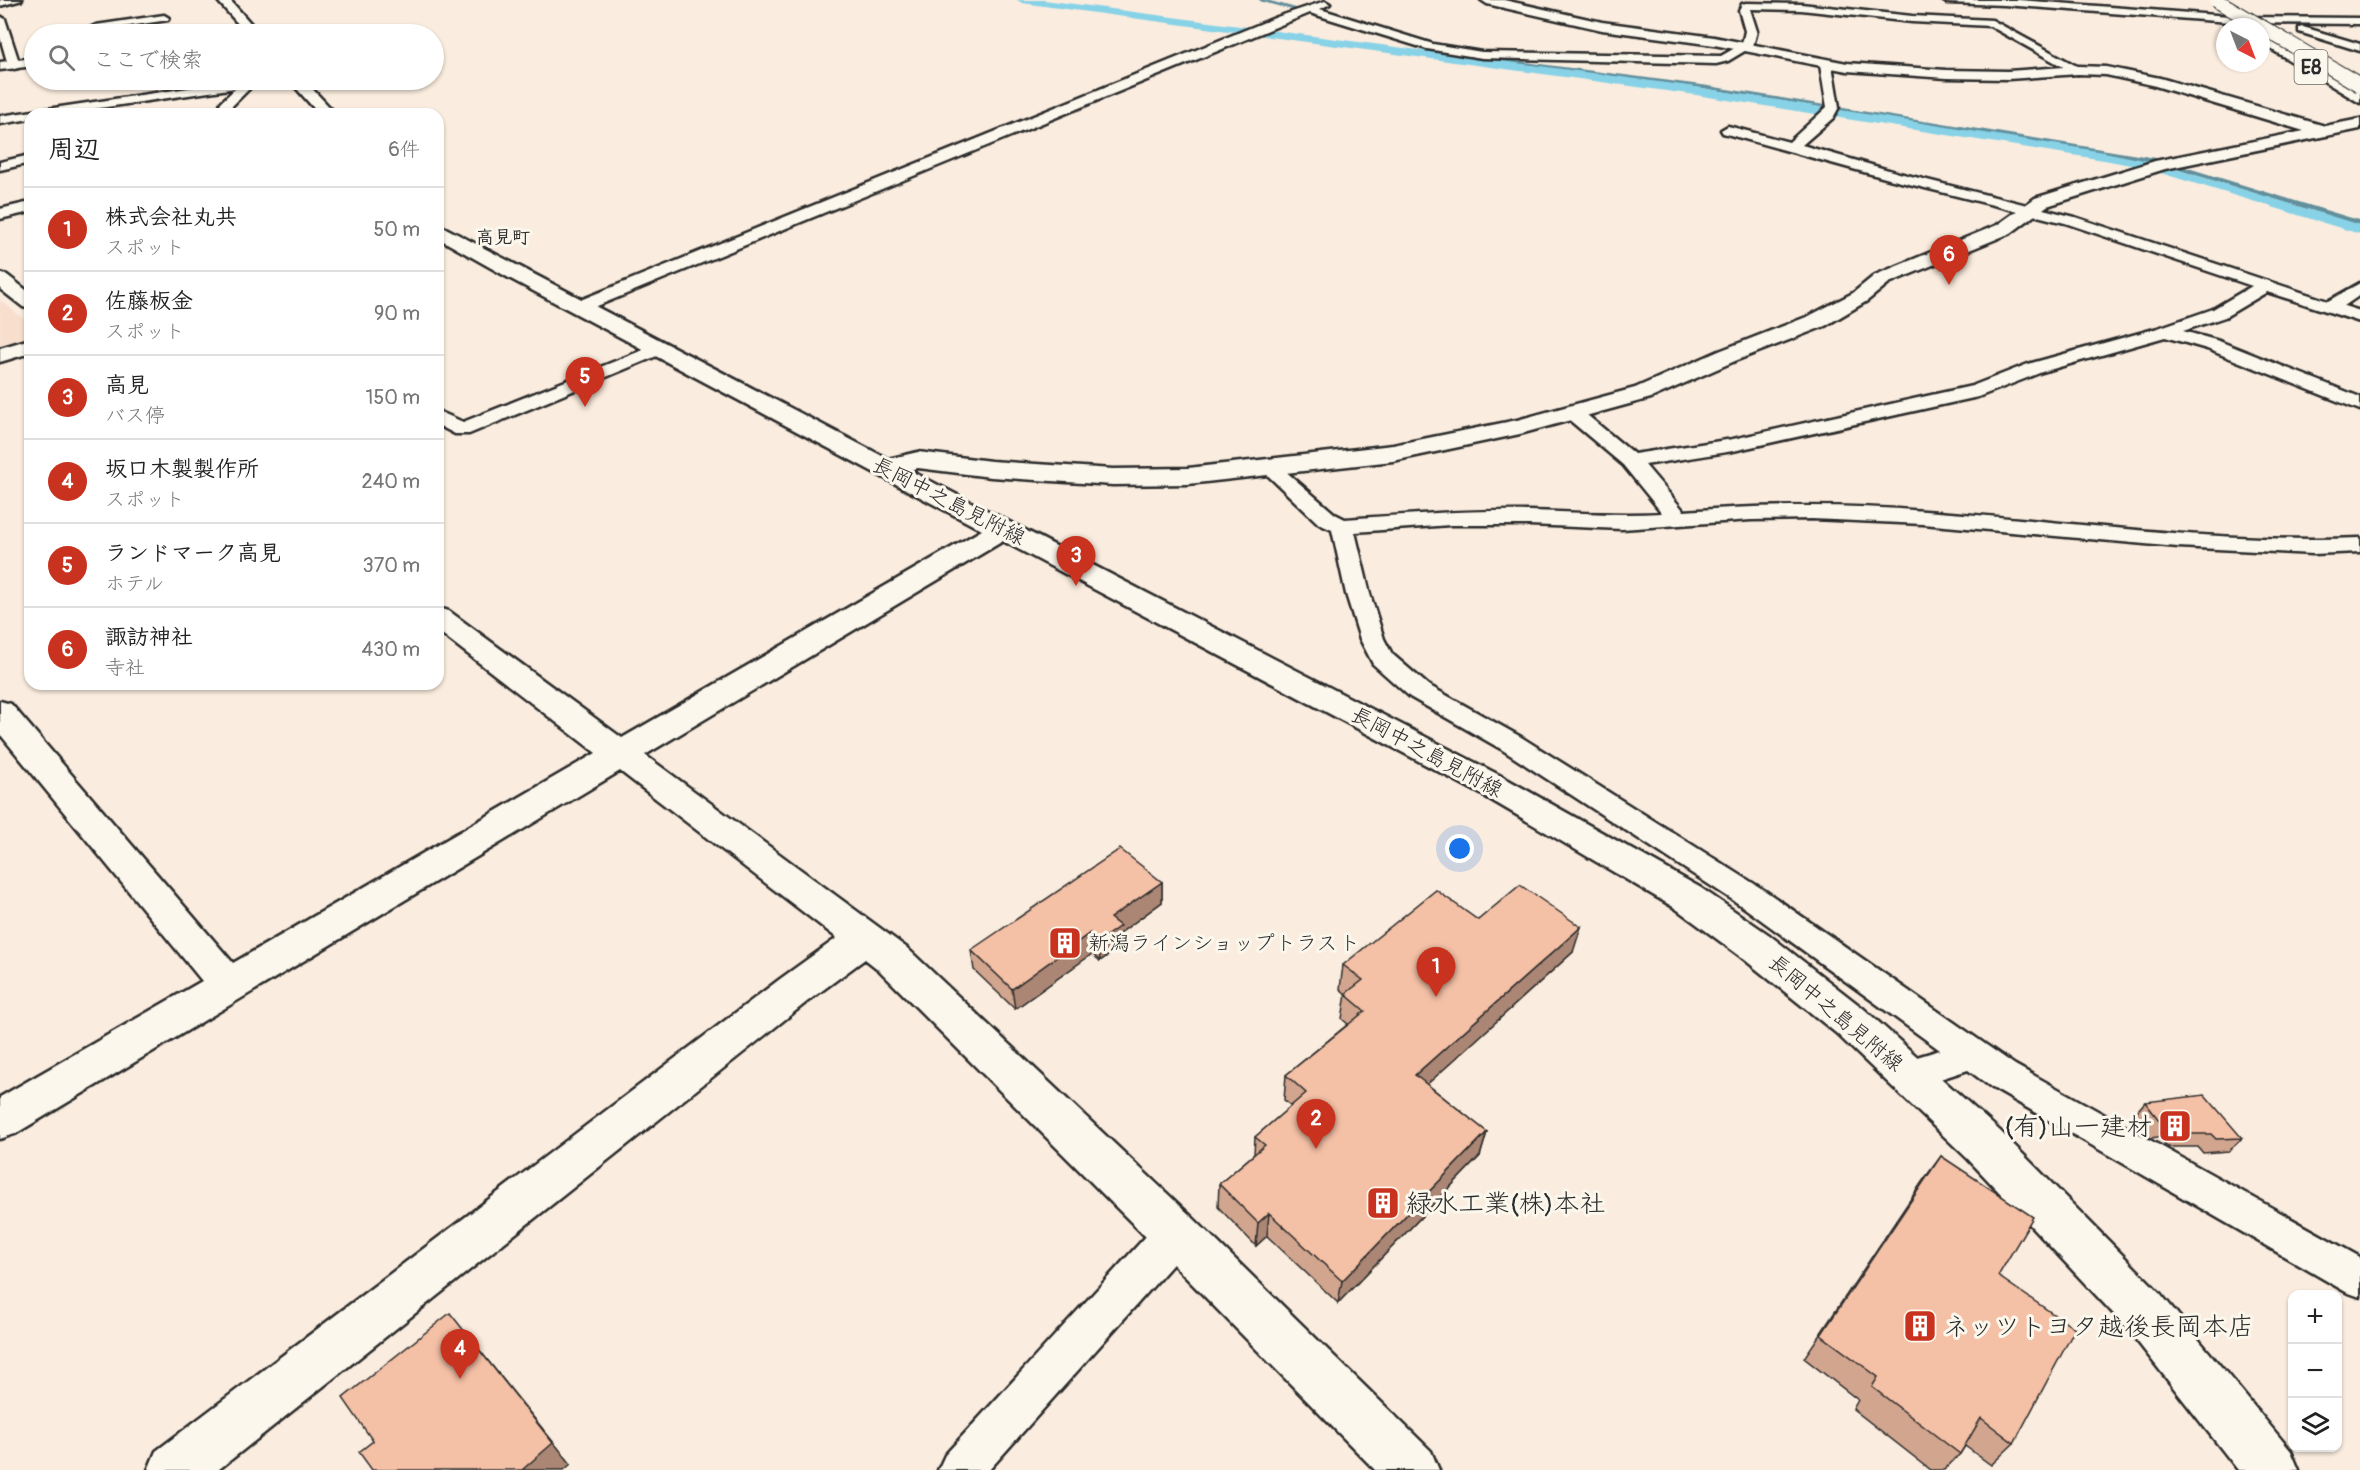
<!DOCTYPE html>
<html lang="ja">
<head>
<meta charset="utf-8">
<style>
  body { margin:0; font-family:Pangolin,"Klee One",sans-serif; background:#f6f6f6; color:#222 }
  .controls { position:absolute; right:18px; bottom:18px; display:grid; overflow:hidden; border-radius:12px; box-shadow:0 2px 4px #0004 }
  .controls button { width:54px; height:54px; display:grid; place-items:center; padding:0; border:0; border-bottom:2px solid #e0e0e0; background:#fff; color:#222; font:30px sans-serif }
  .compass { position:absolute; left:2216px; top:18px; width:54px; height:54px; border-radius:50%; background:#fff; box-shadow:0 2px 4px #0004; rotate:138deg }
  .you { position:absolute; left:1460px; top:849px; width:21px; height:21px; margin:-15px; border:4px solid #fff; border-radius:50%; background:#1a73e8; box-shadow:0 0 0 9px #1a73e833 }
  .badge { display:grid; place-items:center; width:39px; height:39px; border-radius:50%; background:#c8321e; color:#fff; font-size:20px; font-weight:700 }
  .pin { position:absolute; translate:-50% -50px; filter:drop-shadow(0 2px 3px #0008) }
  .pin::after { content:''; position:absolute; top:32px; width:21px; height:18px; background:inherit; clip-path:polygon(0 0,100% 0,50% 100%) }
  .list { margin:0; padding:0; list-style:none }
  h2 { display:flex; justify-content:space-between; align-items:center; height:78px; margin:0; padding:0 24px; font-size:26px }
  h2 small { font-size:20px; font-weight:400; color:#767676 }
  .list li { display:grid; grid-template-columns:39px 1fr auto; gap:18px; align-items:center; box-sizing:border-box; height:84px; padding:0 24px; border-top:2px solid #e0e0e0 }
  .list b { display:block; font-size:22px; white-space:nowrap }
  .list p { margin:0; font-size:20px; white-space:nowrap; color:#767676 }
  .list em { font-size:20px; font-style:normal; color:#767676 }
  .icon { flex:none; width:33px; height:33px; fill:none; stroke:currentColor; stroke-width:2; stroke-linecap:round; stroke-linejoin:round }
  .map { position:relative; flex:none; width:2360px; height:1470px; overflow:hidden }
  .search { position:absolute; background:#fff; box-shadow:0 2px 4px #0004; left:24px; top:24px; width:420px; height:66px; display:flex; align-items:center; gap:15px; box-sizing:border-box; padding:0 21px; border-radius:33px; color:#767676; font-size:22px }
  .panel { position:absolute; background:#fff; box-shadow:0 2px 4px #0004; left:24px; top:108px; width:420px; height:582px; border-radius:18px }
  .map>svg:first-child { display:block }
  .built { fill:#f8dfcd }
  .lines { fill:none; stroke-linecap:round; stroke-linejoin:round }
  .stream-far1 { stroke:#628f9c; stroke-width:3 }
  .stream { stroke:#628f9c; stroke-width:4.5 }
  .canal { fill:#87d2e7; fill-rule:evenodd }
  .street-casing { stroke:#2b2b2b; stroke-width:5 }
  .secondary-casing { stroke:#2b2b2b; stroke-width:5 }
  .highway-casing { stroke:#2b2b2b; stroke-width:5 }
  .street { fill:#fbf7ec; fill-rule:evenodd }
  .secondary { fill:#fbf7ec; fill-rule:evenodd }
  .highway { fill:#fbf7ec; fill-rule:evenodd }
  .highway-bridge-casing { stroke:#2b2b2b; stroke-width:16; stroke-linecap:butt }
  .highway-bridge { stroke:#fbf7ec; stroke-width:14 }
  .wall { fill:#d2a58f; stroke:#2b2b2b; stroke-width:1.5 }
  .shaded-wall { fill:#ab8674; stroke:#2b2b2b; stroke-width:1.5 }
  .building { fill:#f4c0a6; stroke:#2b2b2b; stroke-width:1.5 }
  .labels { text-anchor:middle; stroke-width:6; stroke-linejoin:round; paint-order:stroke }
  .far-neighbourhood-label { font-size:18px; font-weight:bold; fill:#2b2b2b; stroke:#fbf7ec }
  .shield { fill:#fbf7ec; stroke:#696865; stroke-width:1.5 }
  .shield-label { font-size:20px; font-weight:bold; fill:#2b2b2b }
  .street-label { font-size:21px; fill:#2b2b2b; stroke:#fbf7ec }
  .poi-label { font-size:21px; fill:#2b2b2b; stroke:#fbf7ec; text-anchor:start }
  .near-poi-label { font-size:26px; fill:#2b2b2b; stroke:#fbf7ec; text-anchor:start }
</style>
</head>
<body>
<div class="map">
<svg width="2360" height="1470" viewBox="0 0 2360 1470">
  <rect width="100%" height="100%" fill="#faecde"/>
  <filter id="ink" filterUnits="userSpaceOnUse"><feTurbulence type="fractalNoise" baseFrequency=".0167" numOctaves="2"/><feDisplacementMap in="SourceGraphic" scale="12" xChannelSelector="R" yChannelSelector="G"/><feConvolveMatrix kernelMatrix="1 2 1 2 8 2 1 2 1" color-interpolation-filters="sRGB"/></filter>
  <g filter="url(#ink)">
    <path class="built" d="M0 300 30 324V336L0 345Z"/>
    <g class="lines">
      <path class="stream-far1" d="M1261 0 1334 20
        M1395 39 1437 52 1705 87 1938 125"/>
      <path class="stream" d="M1929 123 2154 160 2360 223"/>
      <path class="canal" d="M1017 0H1044L1696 87 2104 152 2149 161 2360 225V234L2141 167 2104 160 1696 95 1022 3Z"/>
      <g class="street-casing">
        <path id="street" d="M0 0H22L0 6Z
          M1942 0H2019L2242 17 2360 18V24L2242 23 2004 5 1947 3Z
          M1325 1 1330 4 1320 9 1433 44 1482 52 1721 56 1742 44 1745 31 1739 10 1742 4 1746 3 1801 4 1912 16 1992 20 2084 70 2078 74 2074 73 1990 26 1912 22 1801 10 1750 9 1757 31 1753 46 1728 61 1716 64 1482 58 1427 49 1310 13 585 311H573L570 307 573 303 1277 17Z
          M164 15 169 18 168 20 103 30 104 34H94L90 28 96 25Z
          M0 16 5 19 20 65 18 68 14 69 8 65 0 37Z
          M2303 27 2360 44V51L2299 32V28Z
          M1826 61 1832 65 1839 107 1833 118 1802 145 1899 173 2075 217 2328 301 2360 283V295L2344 306 2360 311V322L2267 292 2225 317 2183 331 2219 341 2360 397V410L2207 349 2165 337 2042 372 1978 397 1733 451 1645 465 1684 511C1764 505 1844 504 1925 511 2069 521 2215 544 2360 538V552L2313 554 2178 547 1923 524 1812 519 1751 520 1622 529 1529 525H1450L1355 532 1370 594 1384 639 1392 654 1428 685 1521 737 1764 890 2015 1065 2360 1257V1297L2346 1292 1991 1087 1968 1070 1909 1089 1897 1085 1892 1074 1897 1063 1940 1050 1742 906 1501 749 1410 697 1373 664 1360 639 1346 594 1332 530 1319 524 1259 467 1262 463 1269 461 1276 463 1335 514 1345 519C1406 515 1467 510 1529 511 1574 512 1617 516 1662 513L1623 465 1567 418 1564 414 1567 410H1581L1634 454 1733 439 1972 386 2028 364 2158 328 2213 309 2252 286 2065 223 1889 179 1723 133 1721 130 1728 126 1789 142 1827 107 1820 65Z
          M242 80H256V82L232 106 229 114 217 113 221 102 236 88 59 114H30V119L0 124V116Z
          M30 155V163L0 170V162Z
          M30 202V212L0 219V209Z
          M658 344 664 345 667 349 664 353 469 434H455L438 425V411L463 422Z
          M1175 1215 1189 1220 1194 1233 1189 1246 989 1470H938L945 1455 1161 1220Z"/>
      </g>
      <g class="secondary-casing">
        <path id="secondary" d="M217 0H230L260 34H247Z
          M1481 0H1504L1602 22 1714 37 1847 63 1946 70 2008 71 2078 66 2106 67 2160 78 2325 126 2360 119V129L2165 169 2047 206 2011 233 1889 283 1867 301 1825 326 1735 361 1651 398 1520 434 1393 461 1188 484 1113 485 991 477 918 468 909 470 1505 778 1701 888 1768 934 1864 1009 2000 1131 2160 1293 2291 1451 2299 1470H2238L2126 1327 1968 1159 1836 1033 1740 956 1675 908 1481 794 1003 541 645 755 907 948 1192 1217 1431 1451 1439 1470H1375L1158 1249 879 970 865 959 808 1001 218 1470H148L156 1451 780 979 837 938 620 771 15 1134 0 1139V1097L202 981 0 734V701L11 704 233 963 596 753 438 631V608L449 611 622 738 982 530 509 278 438 238V224L888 459 918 452 991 461 1113 469 1188 468 1393 445 1517 420 1635 388 1719 351 1809 316 1853 293 1875 275 1997 225 2035 198 2155 161 2304 131 2152 85 2106 75 2078 74 2008 79 1946 78 1847 71 1714 45 1602 30 1487 4Z
          M34 58V66L0 70V62Z
          M289 80H304L336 114H319Z
          M0 273 7 275 30 293V309L23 307 0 289Z
          M30 339V353L0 362V348Z"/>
      </g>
      <g class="highway-casing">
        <path id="highway" d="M2261 33 2360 91V103L2261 43Z"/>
      </g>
      <use href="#street" class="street"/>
      <use href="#secondary" class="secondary"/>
      <use href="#highway" class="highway"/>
      <g class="highway-bridge-casing">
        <path id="highway-bridge" d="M2216 0 2360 85"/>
      </g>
      <use href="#highway-bridge" class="highway-bridge"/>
    </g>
    <path class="wall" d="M1162 882V902L1120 933 1121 946 1100 961 1092 954 1015 1009 974 970 971 950Z
      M1478 920 1573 952 1427 1084 1487 1132 1480 1156 1338 1303 1267 1236 1256 1246 1218 1207 1219 1184 1254 1154 1255 1137 1291 1106 1284 1100 1286 1075 1348 1024 1342 1019 1346 994 1340 989 1343 965Z
      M2145 1102 2242 1138 2229 1151 2203 1153 2198 1147H2168L2159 1137 2150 1138 2133 1116Z
      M1941 1156 1998 1276 2014 1443 1991 1465 1965 1446 1960 1454 1944 1470H1931L1853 1409 1858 1400 1804 1358 1922 1182Z"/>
    <path class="shaded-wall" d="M1162 882V902L1120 933 1121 946 1100 961 1099 941 1110 918Z
      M1581 927 1573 952 1410 1100 1415 1075Z
      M1090 933 1092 954 1015 1009 1012 989Z
      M1487 1132 1480 1156 1338 1303 1342 1281Z
      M1269 1213 1267 1236 1256 1246 1258 1223Z
      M469 1337 571 1464 564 1470H522Z"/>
    <path class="building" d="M1120 849 1162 882 1110 918 1120 926 1099 941 1090 933 1012 989 971 950Z
      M1520 885 1581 927 1415 1075 1487 1132 1342 1281 1269 1213 1258 1223 1219 1184 1265 1145 1255 1137 1306 1093 1286 1075 1365 1011 1345 994 1363 980 1343 965 1436 890 1478 920Z
      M2205 1095 2242 1138 2216 1139 2211 1134H2180L2171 1124H2162L2145 1102Z
      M1941 1156 2033 1217 1998 1276 2075 1329 2014 1443 1981 1418 1960 1454 1872 1387 1878 1377 1821 1335Z
      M450 1313 553 1443 522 1470H372L359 1452 373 1441 343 1398Z"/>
  </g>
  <defs>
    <g id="building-square" transform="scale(1.725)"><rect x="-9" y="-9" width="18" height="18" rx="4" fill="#c8321e" stroke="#fbf7ec"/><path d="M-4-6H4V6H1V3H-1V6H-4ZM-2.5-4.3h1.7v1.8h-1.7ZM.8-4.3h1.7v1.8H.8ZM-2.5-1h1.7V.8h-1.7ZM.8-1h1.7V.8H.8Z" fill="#fff"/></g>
  </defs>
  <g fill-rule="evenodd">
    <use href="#building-square" x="1065" y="943"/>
    <use href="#building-square" x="2175" y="1126"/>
    <use href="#building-square" x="1383" y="1203"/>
    <use href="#building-square" x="1920" y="1326"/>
  </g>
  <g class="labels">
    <g class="far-neighbourhood-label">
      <text x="503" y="243">高見町</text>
    </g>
    <rect class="shield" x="2294.5" y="50" width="33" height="34" rx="4.5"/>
    <g class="shield-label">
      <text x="2311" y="74">E8</text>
    </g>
    <g class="street-label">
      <text transform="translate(949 501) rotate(27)" y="7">長岡中之島見附線</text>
      <text transform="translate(1427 752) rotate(28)" y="7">長岡中之島見附線</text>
      <text transform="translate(1836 1013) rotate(40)" y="7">長岡中之島見附線</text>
    </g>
    <g class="poi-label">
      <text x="1088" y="950">新潟ラインショップトラスト</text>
    </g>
    <g class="near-poi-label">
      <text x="2152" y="1135" text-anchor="end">(有)山一建材</text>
      <text x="1406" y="1212">緑水工業(株)本社</text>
      <text x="1943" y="1335">ネッツトヨタ越後長岡本店</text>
    </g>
  </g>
</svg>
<div class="controls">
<button>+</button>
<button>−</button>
<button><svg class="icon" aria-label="layers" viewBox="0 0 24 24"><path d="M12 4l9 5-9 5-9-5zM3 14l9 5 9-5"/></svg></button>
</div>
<svg class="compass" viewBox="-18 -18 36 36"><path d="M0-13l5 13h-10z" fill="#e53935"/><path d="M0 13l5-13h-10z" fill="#767676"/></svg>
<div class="you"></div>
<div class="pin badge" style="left:1436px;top:997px">1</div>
<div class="pin badge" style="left:1316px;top:1149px">2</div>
<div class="pin badge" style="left:1076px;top:586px">3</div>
<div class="pin badge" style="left:460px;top:1379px">4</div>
<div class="pin badge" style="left:585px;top:407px">5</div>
<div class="pin badge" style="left:1949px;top:285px">6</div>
<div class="search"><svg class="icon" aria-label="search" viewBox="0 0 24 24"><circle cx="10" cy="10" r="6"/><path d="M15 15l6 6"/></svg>ここで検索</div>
<section class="panel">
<h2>周辺<small>6件</small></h2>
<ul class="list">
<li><span class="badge">1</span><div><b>株式会社丸共</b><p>スポット</p></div><em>50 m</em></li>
<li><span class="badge">2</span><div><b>佐藤板金</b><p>スポット</p></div><em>90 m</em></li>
<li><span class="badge">3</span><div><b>高見</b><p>バス停</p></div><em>150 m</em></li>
<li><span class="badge">4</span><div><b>坂口木製製作所</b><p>スポット</p></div><em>240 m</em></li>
<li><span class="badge">5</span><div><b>ランドマーク高見</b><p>ホテル</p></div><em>370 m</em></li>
<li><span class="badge">6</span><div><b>諏訪神社</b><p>寺社</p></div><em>430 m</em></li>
</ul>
</section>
</div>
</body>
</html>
